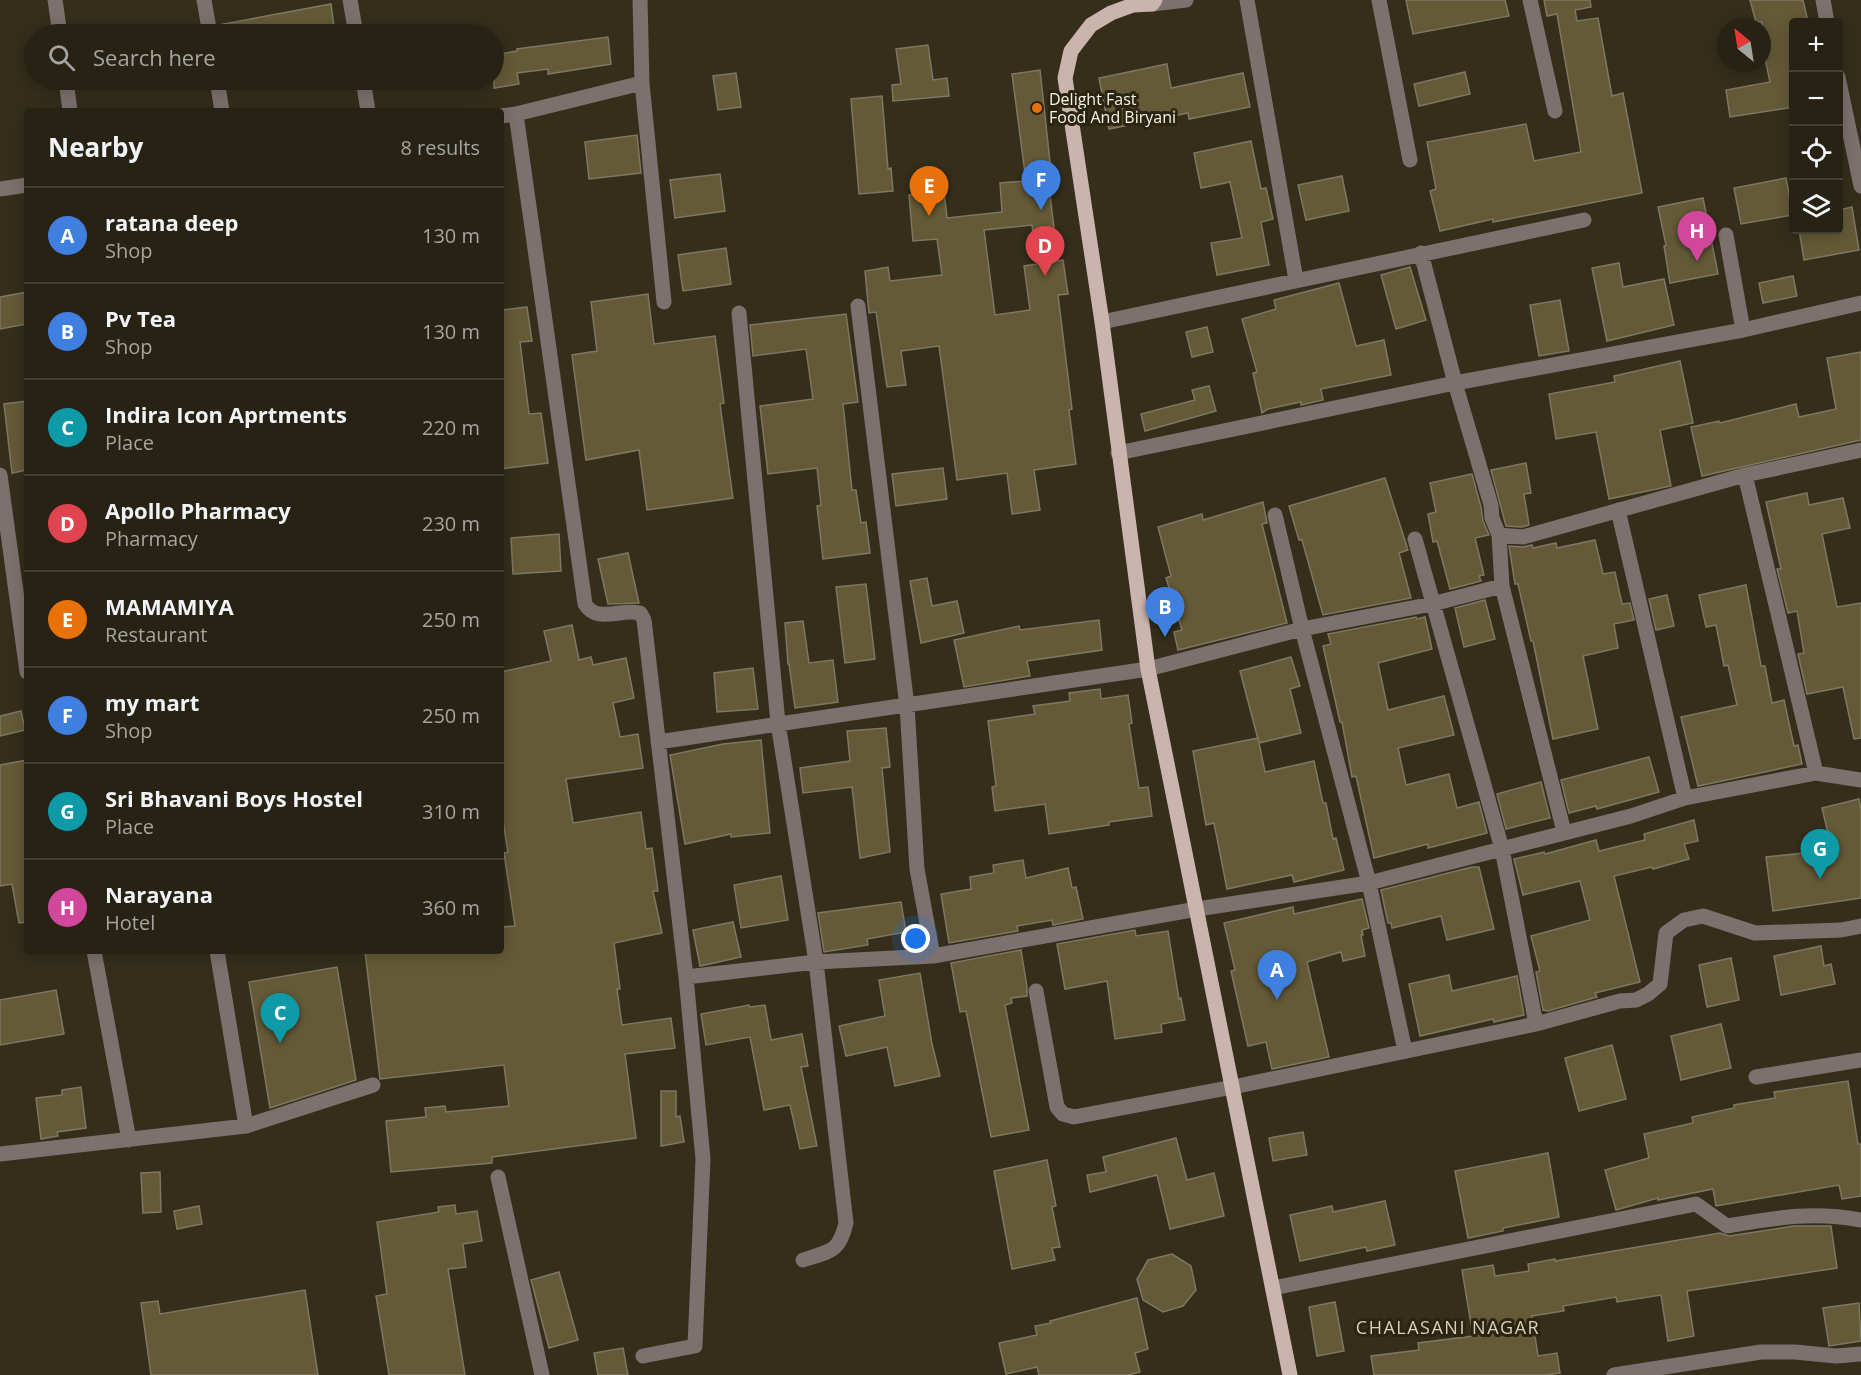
<!DOCTYPE html>
<html lang="en">
<head>
<meta charset="utf-8">
<style>
  body { margin:0; font-family:"Open Sans",sans-serif; background:#332f22; color:#f1f3f6 }
  .controls { position:absolute; right:18px; top:18px; display:grid; overflow:hidden; border-radius:6px; box-shadow:0 3px 15px #0003 }
  .controls button { width:54px; height:54px; display:grid; place-items:center; padding:0; border:0; border-bottom:2px solid #433f34; background:#272214; color:#f1f3f6; font:30px sans-serif }
  .compass { position:absolute; left:1717px; top:18px; width:54px; height:54px; border-radius:50%; background:#272214; box-shadow:0 3px 15px #0003; rotate:330deg }
  .you { position:absolute; left:916px; top:939px; width:21px; height:21px; margin:-15px; border:4px solid #fff; border-radius:50%; background:#1a73e8; box-shadow:0 0 0 9px #1a73e833 }
  .badge { display:grid; place-items:center; width:39px; height:39px; border-radius:50%; background:#db2777; color:#fff; font-size:20px; font-weight:700 }
  .pin { position:absolute; translate:-50% -50px; filter:drop-shadow(0 2px 3px #0008) }
  .pin::after { content:''; position:absolute; top:32px; width:21px; height:18px; background:inherit; clip-path:polygon(0 0,100% 0,50% 100%) }
  .list { margin:0; padding:0; list-style:none }
  h2 { display:flex; justify-content:space-between; align-items:center; height:78px; margin:0; padding:0 24px; font-size:26px }
  h2 small { font-size:20px; font-weight:400; color:#a4a4a0 }
  .list li { display:grid; grid-template-columns:39px 1fr auto; gap:18px; align-items:center; box-sizing:border-box; height:96px; padding:0 24px; border-top:2px solid #433f34 }
  .list b { display:block; font-size:22px; white-space:nowrap }
  .list p { margin:0; font-size:20px; white-space:nowrap; color:#a4a4a0 }
  .list em { font-size:20px; font-style:normal; color:#a4a4a0 }
  .icon { flex:none; width:33px; height:33px; fill:none; stroke:currentColor; stroke-width:2; stroke-linecap:round; stroke-linejoin:round }
  .map { position:relative; flex:none; width:1861px; height:1375px; overflow:hidden }
  .search { position:absolute; background:#272214; box-shadow:0 3px 15px #0003; left:24px; top:24px; width:480px; height:66px; display:flex; align-items:center; gap:15px; box-sizing:border-box; padding:0 21px; border-radius:33px; color:#a4a4a0; font-size:22px }
  .panel { position:absolute; background:#272214; box-shadow:0 3px 15px #0003; left:24px; top:108px; width:480px; height:846px; border-radius:6px }
  .map>svg:first-child { display:block }
  .building { fill:#645a38; stroke:#7e7762; stroke-width:1.5; fill-rule:evenodd }
  .lines { fill:none; stroke-linecap:round; stroke-linejoin:round }
  .minor { stroke:#7c716e; stroke-width:15 }
  .major { stroke:#cbb4ae; stroke-width:15 }
  .food-dot { fill:#e8710a; stroke:#2a2411; stroke-width:2 }
  .labels { text-anchor:middle; stroke-width:6; stroke-linejoin:round; paint-order:stroke }
  .poi-label { font-size:16px; fill:#f7f3e7; stroke:#2a2411; text-anchor:start }
  .neighbourhood-label { font-size:18px; letter-spacing:1.5px; fill:#d8d1b9; stroke:#2a2411 }
</style>
</head>
<body>
<div class="map">
<svg width="1861" height="1375" viewBox="0 0 1861 1375">
  <rect width="100%" height="100%" fill="#342e1b"/>
  <path class="building" d="M1406 0H1505L1509 16 1413 34Z
    M1544 0H1590L1591 7 1575 10 1577 21 1598 18 1612 96 1623 93 1642 193 1493 222V219L1440 231 1430 191 1436 189 1427 142 1526 124 1534 161 1581 152 1557 14 1547 16Z
    M1750 0H1803L1808 22H1794V107L1730 117 1726 90 1770 82 1762 44V22H1756Z
    M331 4 335 34H219L218 25Z
    M608 37 611 64 548 74V69L517 73 519 84 494 88V64L501 63 500 54 517 51V49Z
    M928 45 933 80 947 78 949 96 893 101 892 85 901 84 896 49Z
    M1167 64 1171 88 1243 73 1250 107 1189 119 1188 113 1109 129 1099 78Z
    M1040 70 1050 162H1046L1058 261 1063 260 1068 294 1058 295 1072 409 1069 410 1076 464 1034 470 1040 510 1012 514 1007 473 957 480 939 346 901 351 906 385 887 387 876 312 869 313 865 271 888 267 890 281 942 275 937 239 913 241 909 195 944 191 947 218 1002 212 1000 183 1026 181 1012 74ZM1032 225 1037 264 1024 266 1030 310 995 315 984 230Z
    M1465 72 1470 94 1419 106 1414 84Z
    M736 73 741 107 718 110 713 76Z
    M882 96 888 169 891 168 893 191 859 194 851 99Z
    M637 135 641 173 589 179 585 142Z
    M1251 141 1261 189 1266 188 1273 219 1261 222 1269 265 1217 275 1211 243 1242 238 1230 182 1201 188 1194 153Z
    M720 174 725 211 675 218 670 180Z
    M1342 176 1349 211 1306 220 1298 185Z
    M1786 178 1793 215 1741 224 1734 188Z
    M1703 198 1718 274 1670 283 1664 246 1666 245 1658 207Z
    M1852 207 1859 250 1804 260 1799 230H1839V210Z
    M726 248 731 284 683 291 678 255Z
    M1619 263 1623 287 1664 279 1674 325 1607 341 1592 268Z
    M1410 267 1426 320 1396 329 1381 275Z
    M1793 276 1797 296 1763 303 1759 283Z
    M1339 283 1356 346 1384 340 1391 375 1321 389 1323 400 1301 405V402L1268 409 1262 413 1253 373 1257 372 1242 319 1276 309 1274 300Z
    M27 292V324L0 329V297Z
    M648 294 654 344 715 336 724 403 720 404 733 498 647 510 639 450 586 460 572 355 597 351 591 302Z
    M1560 300 1569 351 1539 356 1530 305Z
    M527 307 532 341 520 342 529 414 541 413 548 463 501 469V310Z
    M846 314 858 402 843 404 852 490H856L861 523 866 522 870 553 823 559 817 506 821 505 817 468 768 474 760 406 813 399 806 349 753 356 750 325Z
    M1207 327 1213 352 1192 357 1186 332Z
    M1861 352V440L1702 476 1691 427 1719 421 1720 423 1796 404 1799 417 1836 409 1827 358Z
    M1680 361 1693 423 1660 430 1671 486 1609 499 1596 432 1556 439 1549 394 1615 382 1614 376Z
    M1209 386 1216 411 1145 431 1141 414 1195 400 1192 390Z
    M27 401V470L12 473 4 404Z
    M1526 463 1531 493 1524 494 1529 525 1522 527 1506 526 1491 470Z
    M943 468 947 499 896 506 892 474Z
    M1472 474 1481 507 1483 521 1489 535 1475 538 1484 575 1479 576 1481 581 1450 589 1437 541 1433 542 1428 514 1436 512 1430 483Z
    M1385 478 1408 550 1399 553 1411 598 1323 615 1302 540H1299L1289 506Z
    M1807 493 1809 505 1843 498 1850 528 1822 534 1837 607 1861 603V738L1854 739 1843 687 1807 694 1798 654 1804 653 1797 611 1788 613 1777 569H1781L1766 502Z
    M1263 502 1267 523 1262 524 1287 623 1178 650 1174 632 1182 630 1166 578 1171 576 1158 527 1202 514 1203 520Z
    M559 534 561 571 513 574 511 538Z
    M1595 540 1603 574 1615 572 1622 604 1630 603 1634 620 1614 624 1618 648 1583 656 1598 729 1553 739 1533 641H1531L1518 584H1515L1509 546 1523 547 1532 545 1533 548 1556 543 1557 548Z
    M628 553 639 603 608 604 598 559Z
    M927 578 932 606 957 601 964 633 921 643 910 581Z
    M866 584 875 659 845 663 836 587Z
    M1746 585 1761 666H1765L1772 703 1784 700 1794 746 1798 745 1802 764 1698 786 1681 717 1737 705 1728 665 1724 666 1716 625 1706 627 1699 595Z
    M1667 595 1674 626 1656 630 1649 599Z
    M1485 600 1495 639 1464 647 1455 608Z
    M1416 617 1417 619 1425 617 1432 649 1378 663 1388 710 1444 696 1454 735 1398 748 1406 785 1449 774 1457 808 1479 802 1487 833 1428 848V844L1374 858 1356 776 1352 777 1342 722H1340L1323 646 1331 644 1328 634Z
    M1099 620 1102 650 1027 661 1030 676 964 687 954 640 1019 626 1020 630Z
    M803 621 809 663 833 660 838 702 795 708 789 664H788L785 623Z
    M572 625 579 660 591 657 593 665 626 658 634 698 613 703 620 737 638 734 643 768 566 779 573 823 641 812 646 849 652 848 658 891H653L662 933 614 943 620 989H617L622 1025 671 1018 675 1048 625 1054 636 1138 492 1157V1163L391 1172 386 1121 426 1117 425 1108 445 1106 446 1112 509 1106 504 1065 380 1079 365 951H501V927L515 926 504 853 508 852 501 809V672L551 661 544 631Z
    M1291 657 1300 686 1290 689 1301 733 1259 743 1240 671Z
    M753 668 758 709 717 712 714 673Z
    M1100 689 1101 699 1128 695 1132 723 1129 724 1139 788 1148 787 1152 816 1109 822V825L1049 834 1045 804 995 811 992 787 996 786 988 721 1035 714 1033 706 1070 701 1069 693Z
    M21 711 25 730 0 736V716Z
    M886 728 890 767 882 768 890 852 860 858 852 787 803 793 800 768 850 761 847 731Z
    M1258 738 1265 772 1314 761 1323 803H1326L1333 839 1336 838 1344 870 1294 882 1292 875 1227 889 1214 823 1206 825 1193 751Z
    M761 740 770 833 731 837V834L685 844 670 755 723 744Z
    M1649 757 1659 792 1597 809 1596 806 1569 813 1561 780Z
    M27 760V922L19 923 12 884 0 886V765Z
    M1541 782 1550 818 1506 829 1497 794Z
    M1859 799 1861 810V898L1773 911 1766 857 1832 850 1822 808Z
    M1694 820 1698 841 1684 844 1689 859 1653 869 1652 867 1614 876 1640 982 1595 993 1597 997 1548 1011 1543 1010 1536 972 1540 971 1531 936 1590 920 1580 881 1523 895 1514 859 1544 852 1545 854 1596 840 1599 851 1645 840 1644 834Z
    M1023 860 1026 878 1068 868 1072 888 1076 887 1083 919 1053 925 1052 920 1017 926 1018 931 949 943 941 894 971 889 970 877 994 873 993 865Z
    M1472 867H1479L1494 929 1447 940 1441 916 1392 928 1391 923H1388L1381 890Z
    M781 876 788 920 741 928 734 885Z
    M1362 899 1369 928 1362 930 1363 935H1361L1365 956 1343 961 1341 952 1307 962 1329 1057 1272 1069 1266 1042 1248 1046 1231 971 1235 970 1224 923 1293 907 1294 914Z
    M901 902 906 932 867 939 868 945 824 952 818 913Z
    M733 922 741 957 700 966 693 930Z
    M1135 930 1136 936 1168 931 1179 999 1181 998 1185 1020 1161 1024 1162 1032 1115 1039 1107 981 1065 989 1057 944Z
    M1821 946 1824 966 1831 964 1835 984 1781 995 1774 956Z
    M1021 950 1027 987V996L1011 998 1012 1003 1005 1005 1029 1130 991 1137 966 1011 960 1012 951 963Z
    M1731 958 1739 1000 1707 1007 1699 965Z
    M337 967 356 1080 270 1108 249 982Z
    M920 973 932 1044 940 1076 895 1086 887 1047 846 1056 839 1026 885 1016 879 980Z
    M1449 975 1452 991 1517 976 1524 1015 1494 1022 1493 1019 1420 1036 1409 984Z
    M56 990 64 1034 0 1045V1000Z
    M749 1005 750 1007 765 1005 771 1040 802 1034 808 1066 801 1067 817 1146 800 1149 790 1105 764 1110 750 1037 706 1045 701 1014Z
    M1721 1024 1731 1068 1681 1080 1671 1036Z
    M1612 1045 1626 1099 1579 1111 1565 1058Z
    M1848 1081 1858 1144H1861V1196L1842 1199 1839 1185 1716 1206 1713 1189 1658 1200V1198L1616 1210 1605 1170 1649 1158 1644 1134 1693 1123 1692 1117 1734 1108V1105L1775 1098 1774 1092Z
    M81 1087 86 1128 57 1132 58 1136 41 1139 36 1098 62 1095V1090Z
    M661 1091H676V1117L680 1116 684 1142 661 1146Z
    M1303 1132 1307 1155 1273 1161 1269 1138Z
    M1176 1138 1187 1180 1214 1173 1224 1216 1170 1229 1157 1175 1090 1192 1087 1175 1106 1172 1103 1157Z
    M1548 1153 1559 1217 1503 1228V1231L1468 1238 1455 1171Z
    M1047 1160 1056 1206 1052 1207 1060 1247 1052 1248 1055 1260 1012 1269 994 1171Z
    M160 1172 161 1212 143 1213 141 1173Z
    M1385 1201 1395 1245 1367 1251 1366 1247 1300 1261 1290 1215 1332 1206 1333 1212Z
    M455 1205 456 1214 477 1211 482 1241 463 1244 466 1267 448 1269 465 1375H389L376 1296 387 1294 377 1222 439 1212 438 1207Z
    M199 1206 202 1224 177 1229 174 1211Z
    M1794 1226H1831L1837 1268 1687 1291 1694 1336 1668 1341 1661 1295 1617 1302 1616 1297 1563 1306 1564 1311 1532 1316 1538 1356 1557 1353 1560 1373 1546 1375H1374L1371 1356 1419 1350 1418 1343 1473 1336 1462 1270 1493 1265 1495 1276 1529 1271 1528 1264 1555 1259V1261L1720 1233 1729 1236Z
    M1172 1254 1191 1266 1196 1290 1183 1306 1163 1312 1143 1300 1137 1279 1148 1260Z
    M559 1272 578 1340 549 1348 531 1280Z
    M305 1290 318 1375H151L141 1303 158 1301 160 1314Z
    M1137 1298 1148 1349 1135 1353 1140 1372 1128 1375H1039L1037 1367 1006 1374 999 1343 1037 1335 1035 1326 1051 1323 1050 1321Z
    M1335 1302 1344 1351 1317 1356 1309 1307Z
    M1859 1303 1861 1341 1829 1346 1823 1308Z
    M623 1348 628 1375H598L594 1353Z"/>
  <g class="lines">
    <path class="minor" d="M55 0 60 34
      M204 0 210 34
      M350 0 356 34
      M1247 0 1296 280
      M1379 0 1410 160
      M1530 0 1555 111
      M1823 0 1827 22
      M1152 4 1186 0
      M1838 77 1861 186
      M66 80 70 111
      M217 80 222 111
      M363 80 368 111
      M642 83 664 302
      M516 114 585 604C597 624 621 608 640 613L644 620 686 977 816 962 933 956 1197 909 1369 883 1631 816 1685 798 1816 773
      M501 116 516 114 642 83 640 0
      M0 189 27 185
      M1726 235 1743 330
      M858 306 907 706 917 869 933 956
      M739 313 778 723 816 962 846 1223C839 1253 830 1251 803 1260
      M1102 322 1584 220
      M1118 453 1455 383 1743 330 1861 303
      M0 475 27 672
      M1745 475 1816 773 1861 780
      M1618 510 1685 798
      M1275 515 1302 629 1369 883 1405 1051
      M1499 535 1523 537 1745 475 1861 450
      M1415 539 1502 849 1536 1024
      M1502 586 1564 832
      M658 742 1148 669 1302 629 1432 604 1502 586 1499 535 1492 518 1491 505 1455 383 1421 253
      M94 951 129 1140
      M217 951 246 1126
      M1036 991 1057 1107 1063 1114 1074 1117 1233 1087 1536 1024 1620 1001 1636 1000 1648 994 1660 984 1666 933 1684 920 1703 916 1755 933 1841 930 1861 926
      M1756 1077 1861 1060
      M0 1154 246 1126 373 1085
      M498 1177 542 1375
      M1273 1288 1696 1204 1727 1226C1776 1218 1811 1211 1861 1220
      M643 1356 695 1346 703 1159 686 977
      M1614 1375 1761 1352H1795L1836 1356 1861 1354"/>
    <path class="major" d="M1155 0 1152 4 1133 5 1111 13 1091 25 1071 51 1065 78 1102 322 1148 669 1290 1375"/>
  </g>
  <circle class="food-dot" cx="1037" cy="108" r="6"/>
  <g class="labels">
    <g class="poi-label">
      <text x="1049" y="105">Delight Fast<tspan x="1049" dy="18">Food And Biryani</tspan></text>
    </g>
    <g class="neighbourhood-label">
      <text x="1448" y="1334">CHALASANI NAGAR</text>
    </g>
  </g>
</svg>
<div class="controls">
<button>+</button>
<button>−</button>
<button><svg class="icon" aria-label="locate" viewBox="0 0 24 24"><circle cx="12" cy="12" r="6"/><path d="M12 2v4M12 18v4M2 12h4M18 12h4"/></svg></button>
<button><svg class="icon" aria-label="layers" viewBox="0 0 24 24"><path d="M12 4l9 5-9 5-9-5zM3 14l9 5 9-5"/></svg></button>
</div>
<svg class="compass" viewBox="-18 -18 36 36"><path d="M0-13l5 13h-10z" fill="#e53935"/><path d="M0 13l5-13h-10z" fill="#a4a4a0"/></svg>
<div class="you"></div>
<div class="pin badge" style="left:1277px;top:1000px;background:#3f7fe0">A</div>
<div class="pin badge" style="left:1165px;top:637px;background:#3f7fe0">B</div>
<div class="pin badge" style="left:280px;top:1043px;background:#0f9aa8">C</div>
<div class="pin badge" style="left:1045px;top:276px;background:#e0444e">D</div>
<div class="pin badge" style="left:929px;top:216px;background:#e8710a">E</div>
<div class="pin badge" style="left:1041px;top:210px;background:#3f7fe0">F</div>
<div class="pin badge" style="left:1820px;top:879px;background:#0f9aa8">G</div>
<div class="pin badge" style="left:1697px;top:261px;background:#d1479c">H</div>
<div class="search"><svg class="icon" aria-label="search" viewBox="0 0 24 24"><circle cx="10" cy="10" r="6"/><path d="M15 15l6 6"/></svg>Search here</div>
<section class="panel">
<h2>Nearby<small>8 results</small></h2>
<ul class="list">
<li><span class="badge" style="background:#3f7fe0">A</span><div><b>ratana deep</b><p>Shop</p></div><em>130 m</em></li>
<li><span class="badge" style="background:#3f7fe0">B</span><div><b>Pv Tea</b><p>Shop</p></div><em>130 m</em></li>
<li><span class="badge" style="background:#0f9aa8">C</span><div><b>Indira Icon Aprtments</b><p>Place</p></div><em>220 m</em></li>
<li><span class="badge" style="background:#e0444e">D</span><div><b>Apollo Pharmacy</b><p>Pharmacy</p></div><em>230 m</em></li>
<li><span class="badge" style="background:#e8710a">E</span><div><b>MAMAMIYA</b><p>Restaurant</p></div><em>250 m</em></li>
<li><span class="badge" style="background:#3f7fe0">F</span><div><b>my mart</b><p>Shop</p></div><em>250 m</em></li>
<li><span class="badge" style="background:#0f9aa8">G</span><div><b>Sri Bhavani Boys Hostel</b><p>Place</p></div><em>310 m</em></li>
<li><span class="badge" style="background:#d1479c">H</span><div><b>Narayana</b><p>Hotel</p></div><em>360 m</em></li>
</ul>
</section>
</div>
</body>
</html>
